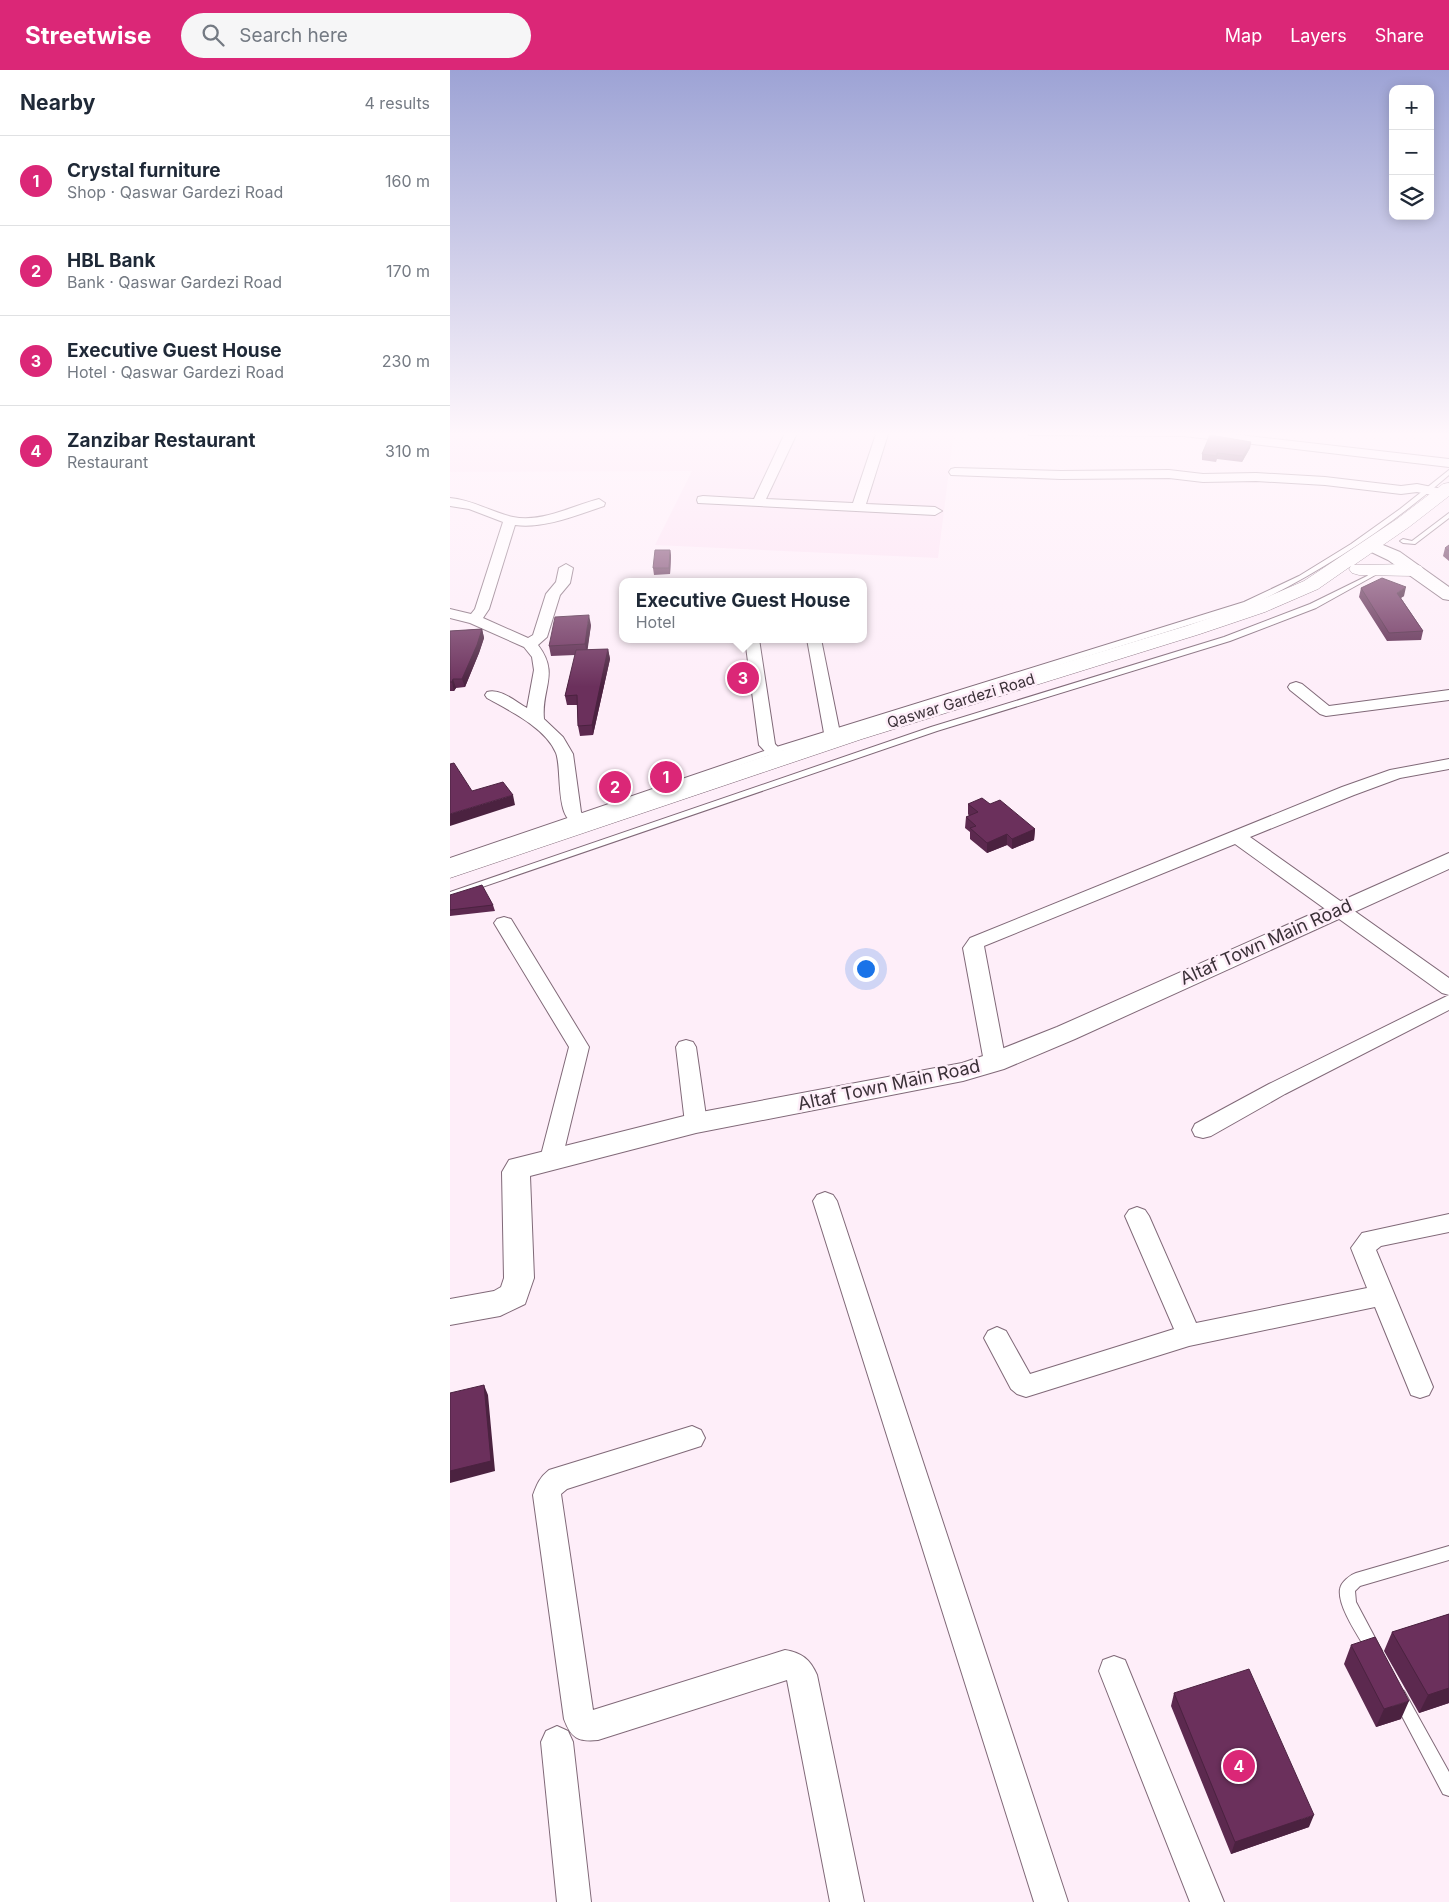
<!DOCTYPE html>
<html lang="en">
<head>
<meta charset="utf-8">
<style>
  body { margin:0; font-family:Inter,sans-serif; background:#f6f6f7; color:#1f2937 }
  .controls { position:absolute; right:15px; top:15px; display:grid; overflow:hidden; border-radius:10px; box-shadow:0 2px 12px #0003 }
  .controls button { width:45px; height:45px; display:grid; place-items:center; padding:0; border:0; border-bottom:1px solid #e0e1e3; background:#fff; color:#1f2937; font:25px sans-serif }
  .you { position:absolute; left:415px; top:898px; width:18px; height:18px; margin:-12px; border:4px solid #fff; border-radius:50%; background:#1a73e8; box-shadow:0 0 0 8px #1a73e833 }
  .badge { display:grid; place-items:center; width:32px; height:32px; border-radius:50%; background:#db2777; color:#fff; font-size:16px; font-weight:700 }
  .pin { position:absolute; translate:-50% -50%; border:2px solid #fff; box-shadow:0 1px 5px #0006 }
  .popup { position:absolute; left:169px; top:508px; width:248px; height:65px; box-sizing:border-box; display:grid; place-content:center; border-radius:10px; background:#fff; filter:drop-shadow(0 1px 4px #0005); font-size:16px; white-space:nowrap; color:#747a83 }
  .popup b { font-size:19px; color:#1f2937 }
  .popup::after { content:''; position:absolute; left:50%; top:100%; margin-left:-10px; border:10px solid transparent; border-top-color:#fff }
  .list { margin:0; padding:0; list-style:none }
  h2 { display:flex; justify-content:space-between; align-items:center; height:65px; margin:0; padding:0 20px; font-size:21px }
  h2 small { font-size:16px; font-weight:400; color:#747a83 }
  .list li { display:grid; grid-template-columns:32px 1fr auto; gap:15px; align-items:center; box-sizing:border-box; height:90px; padding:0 20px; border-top:1px solid #e0e1e3 }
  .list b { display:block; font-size:19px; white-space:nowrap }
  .list p { margin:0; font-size:16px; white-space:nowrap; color:#747a83 }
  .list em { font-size:16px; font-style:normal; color:#747a83 }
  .icon { flex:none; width:28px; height:28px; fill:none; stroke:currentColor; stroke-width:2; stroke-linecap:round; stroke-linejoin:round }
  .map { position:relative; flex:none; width:999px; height:1832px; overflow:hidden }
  header { display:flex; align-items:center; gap:30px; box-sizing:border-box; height:70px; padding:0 25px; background:#db2777; color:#fff }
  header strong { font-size:24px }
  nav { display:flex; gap:28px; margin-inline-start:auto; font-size:18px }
  .search { width:350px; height:45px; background:#f6f6f7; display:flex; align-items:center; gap:12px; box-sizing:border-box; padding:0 18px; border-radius:28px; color:#747a83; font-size:19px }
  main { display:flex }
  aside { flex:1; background:#fff }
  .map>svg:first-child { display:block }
  .built { fill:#fce1f3 }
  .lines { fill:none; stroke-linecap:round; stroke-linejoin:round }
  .service-casing { stroke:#806978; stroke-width:2 }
  .minor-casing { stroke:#806978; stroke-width:2 }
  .tertiary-casing { stroke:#806978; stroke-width:2 }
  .secondary-casing { stroke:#806978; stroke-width:1 }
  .service { fill:#fff; fill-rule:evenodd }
  .minor { fill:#fff; fill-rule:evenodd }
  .tertiary { fill:#fff; fill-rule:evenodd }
  .secondary { fill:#fff; fill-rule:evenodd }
  .wall { fill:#5c294f }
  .shaded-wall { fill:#4b2240 }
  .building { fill:#6b305c; stroke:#4b2240 }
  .labels { text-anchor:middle; stroke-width:5; stroke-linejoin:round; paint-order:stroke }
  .far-street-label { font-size:15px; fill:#3a3037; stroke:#feeef9 }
  .street-label { font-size:18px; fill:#3a3037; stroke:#feeef9 }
</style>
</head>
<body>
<header>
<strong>Streetwise</strong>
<div class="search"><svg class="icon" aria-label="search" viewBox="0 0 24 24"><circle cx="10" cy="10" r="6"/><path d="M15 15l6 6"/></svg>Search here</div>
<nav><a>Map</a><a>Layers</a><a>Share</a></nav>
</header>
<main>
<aside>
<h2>Nearby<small>4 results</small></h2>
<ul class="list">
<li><span class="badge">1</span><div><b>Crystal furniture</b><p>Shop · Qaswar Gardezi Road</p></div><em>160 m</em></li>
<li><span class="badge">2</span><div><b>HBL Bank</b><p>Bank · Qaswar Gardezi Road</p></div><em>170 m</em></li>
<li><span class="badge">3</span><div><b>Executive Guest House</b><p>Hotel · Qaswar Gardezi Road</p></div><em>230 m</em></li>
<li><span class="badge">4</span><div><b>Zanzibar Restaurant</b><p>Restaurant</p></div><em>310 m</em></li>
</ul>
</aside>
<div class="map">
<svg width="999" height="1832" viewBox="0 0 999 1832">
  <rect width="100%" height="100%" fill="#feeef9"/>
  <path class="built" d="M0 361H504L488 488 205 475 242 401 0 402Z"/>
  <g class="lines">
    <g class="service-casing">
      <path id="service" d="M999 400V405C938 458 873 501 800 536L326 683 0 794V788L320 679 794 532 849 506 901 474 950 439Z
        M999 443V448L965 474 953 473 950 471 953 469 962 471Z
        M923 498H927L930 502 929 503 866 538 780 571 487 661 0 828V822L481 657 774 567 860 534 917 506 923 501Z
        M999 1476V1490L910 1516 905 1521 906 1532 932 1581 930 1586 925 1588 920 1586C911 1570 887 1537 890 1519 891 1512 900 1505 906 1503Z
        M949 1618 954 1621 999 1702V1726L993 1724 944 1631 941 1626 944 1621Z"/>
    </g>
    <g class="minor-casing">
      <path id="minor" d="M336 361H348L316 429 403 433 427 361H439L416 434 485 437 492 441 485 445 248 433 247 430 248 427 253 426 304 429Z
        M573 361H755L999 389V397L734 366 579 365Z
        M505 398 611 401 719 400 753 404 806 403 875 407 951 416 967 414 997 420 998 423 992 427 967 422 951 424 875 415 806 411 753 412 719 408 611 409 501 405 499 402 501 399Z
        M0 428C23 430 41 442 63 447 91 453 122 436 149 429L155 433 154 436C127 445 94 459 65 455L39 539 33 548 78 568 83 565 96 524 106 512 109 498 116 494 123 498 120 513 110 525 97 567 88 575C110 604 91 618 94 649L113 667 123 684 131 742 136 749 133 753C103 760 113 701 106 683 96 658 60 641 37 628L35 625 37 622C51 618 66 632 77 638L84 600 82 587 74 577 20 553 0 548V539L21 544 25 539 53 452 19 439 0 436Z
        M295 569H309L325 674 339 688 337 692H325L309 675Z
        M357 569H371L390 663 388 666H376L374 663Z
        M846 612 852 614 879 636 999 620V630L876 646 870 644 840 620 838 617 840 614Z
        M999 689V699L950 708 904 725 800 767 999 908V925L992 923 785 774 534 876 556 992 552 997 545 999 538 997 534 992 513 878 520 868 892 717 940 700Z
        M54 847 61 849 139 977 112 1089 109 1095 101 1098 93 1095 90 1089 119 977 44 853 47 849Z
        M999 925V940L835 1024 761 1066 753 1068 745 1066 742 1060 745 1054 819 1014Z
        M236 970 243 972 246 977 257 1053 254 1059 246 1061 238 1059 235 1053 226 977 229 972Z
        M375 1122 383 1125 387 1131 618 1832H584L363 1131 367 1125Z
        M687 1137 695 1140 699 1146 746 1253 917 1218 901 1178 912 1163 999 1144V1162L931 1176 926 1180 983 1317 979 1325 970 1328 961 1325 925 1237 739 1276 576 1327 567 1324 561 1319 534 1268 538 1261 547 1257 556 1261 580 1304 724 1259 675 1146 679 1140Z
        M242 1356 251 1360 255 1368 251 1376 117 1419 111 1424 143 1640 335 1580C352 1583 360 1589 367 1605L414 1832H380L337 1610 148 1670C128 1672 121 1668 114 1649L83 1425C87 1414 90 1407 99 1400Z
        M664 1586 675 1590 774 1832H740L649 1601 653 1590Z
        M107 1656 118 1661 123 1672 141 1832H107L91 1672 96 1661Z"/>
    </g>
    <g class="tertiary-casing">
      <path id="tertiary" d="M921 470 950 482 999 517V530L993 529 938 490 915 479 913 475 915 471Z
        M999 783V799L625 969 554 999 513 1011 246 1063 80 1106 84 1208 75 1234 50 1246 0 1255V1229L44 1221 51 1217 54 1208 52 1102 59 1090 246 1043 512 993 536 985 607 957Z"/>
    </g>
    <g class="secondary-casing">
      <path id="secondary" d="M999 413V426L959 457 904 495 964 494 971 496 974 500 971 504 964 506 909 505 902 503 899 499 901 496 868 519 815 542 750 564 412 669 0 808V792L396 659 736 556 801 534 854 511 947 449 993 414Z"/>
    </g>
    <use href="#service" class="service"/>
    <use href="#minor" class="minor"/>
    <use href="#tertiary" class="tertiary"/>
    <use href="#secondary" class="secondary"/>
  </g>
  <path class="wall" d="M801 372 800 378 792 392 767 389 766 392 752 390V384Z
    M999 475V491L993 486 995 478Z
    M220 480 221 486 220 504 204 505 203 498Z
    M911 518 954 526 951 528 973 561 971 570 937 571 909 527Z
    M141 555 137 580 158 579 160 589 143 665 130 666 128 656 127 635H117L115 626 125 585 101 586 99 576Z
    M32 559 34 568 29 583 15 617 6 618 4 621H0V561Z
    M518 734H540L585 759 584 770 562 779 557 775 537 783 520 769V762L515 758 516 747 519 746 518 744Z
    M0 825 43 835 45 841 0 846Z
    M999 1544V1633L969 1643 934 1581 942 1562Z
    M901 1575 951 1649 926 1657 894 1594Z
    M724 1623 859 1757 781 1784 721 1636Z"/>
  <path class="shaded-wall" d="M801 372 800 378 792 392 793 386Z
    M220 480 221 486 220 504 219 498Z
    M956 517 954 526 945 531 947 523Z
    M139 545 141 555 137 584 135 574Z
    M32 559 34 568 29 583 15 617 12 609Z
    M158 579 160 589 143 665 142 655Z
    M3 609 6 618 4 621 2 612Z
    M63 725 65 735 0 756V744Z
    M585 759 584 770 562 779V769Z
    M557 764V775L537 783V773Z
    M34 1315 38 1325 45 1401 0 1413V1401Z
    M999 1618V1633L969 1643 978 1625Z
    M959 1631 951 1649 926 1657 934 1639Z
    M864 1745 859 1757 781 1784 785 1772Z"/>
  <path class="building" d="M760 365 801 372 793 386 767 383V386L752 384Z
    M999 475V481L995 478Z
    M205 480H220L219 498H203Z
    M932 508 956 517 947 523 973 561 939 563 911 518Z
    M139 545 135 574 99 576 105 547Z
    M32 559 27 575 12 609H3L2 612H0V561Z
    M158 579 142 655 128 656 127 625 115 626 126 580Z
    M4 693 22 721 53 712 63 725 0 744V694Z
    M532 728 540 734 550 730 585 759 562 769 557 764 537 773 520 758 526 756 516 747 528 742 518 734Z
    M32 815 43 835 0 840V825Z
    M34 1315 41 1391 0 1401V1323Z
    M999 1544V1618L978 1625 942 1562Z
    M925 1567 959 1631 934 1639 901 1575Z
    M799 1599 864 1745 785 1772 724 1623Z"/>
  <linearGradient id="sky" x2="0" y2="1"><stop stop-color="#9da3d5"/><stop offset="0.59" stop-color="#fff7fc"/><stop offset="1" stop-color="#fff7fc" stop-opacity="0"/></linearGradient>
  <rect width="999" height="617" fill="url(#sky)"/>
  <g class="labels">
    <g class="far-street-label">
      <text transform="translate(511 631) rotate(-17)" y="5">Qaswar Gardezi Road</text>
    </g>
    <g class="street-label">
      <text transform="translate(816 872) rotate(-24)" y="6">Altaf Town Main Road</text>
      <text transform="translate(439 1015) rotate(-12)" y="6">Altaf Town Main Road</text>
    </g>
  </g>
</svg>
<div class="controls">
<button>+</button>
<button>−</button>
<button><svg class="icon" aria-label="layers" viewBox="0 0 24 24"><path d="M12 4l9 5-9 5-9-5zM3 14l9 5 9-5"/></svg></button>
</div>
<div class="you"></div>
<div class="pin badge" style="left:216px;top:707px">1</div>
<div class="pin badge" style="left:165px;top:717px">2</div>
<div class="pin badge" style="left:293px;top:608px">3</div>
<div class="popup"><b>Executive Guest House</b>Hotel</div>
<div class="pin badge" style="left:789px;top:1696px">4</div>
</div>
</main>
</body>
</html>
